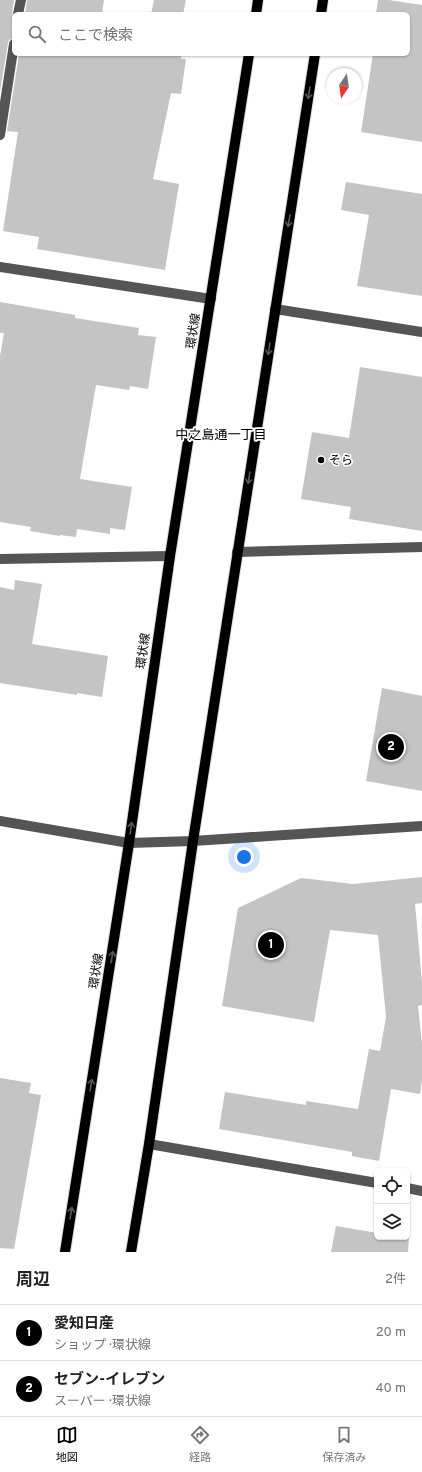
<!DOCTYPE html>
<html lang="ja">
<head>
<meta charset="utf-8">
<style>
  body { margin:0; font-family:Overpass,"Noto Sans JP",sans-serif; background:#f6f6f6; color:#202124 }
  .controls { position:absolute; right:12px; bottom:12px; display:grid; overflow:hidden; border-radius:6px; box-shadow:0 1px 3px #0004 }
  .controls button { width:36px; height:36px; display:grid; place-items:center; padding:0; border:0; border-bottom:1px solid #e0e0e0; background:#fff; color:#202124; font:20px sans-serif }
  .compass { position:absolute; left:326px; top:68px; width:36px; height:36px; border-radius:50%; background:#fff; box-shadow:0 1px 3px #0004; rotate:193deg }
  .you { position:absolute; left:244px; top:857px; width:14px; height:14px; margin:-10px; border:3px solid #fff; border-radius:50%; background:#1a73e8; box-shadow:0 0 0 6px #1a73e833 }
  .badge { display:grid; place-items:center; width:26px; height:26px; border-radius:50%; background:#000; color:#fff; font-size:13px; font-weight:700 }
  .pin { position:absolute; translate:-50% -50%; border:2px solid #fff; box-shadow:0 1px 4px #0006 }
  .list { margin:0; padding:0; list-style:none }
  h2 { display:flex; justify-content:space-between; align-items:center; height:52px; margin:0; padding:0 16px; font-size:17px }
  h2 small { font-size:13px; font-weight:400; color:#757577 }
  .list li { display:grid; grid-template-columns:26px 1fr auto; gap:12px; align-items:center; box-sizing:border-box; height:56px; padding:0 16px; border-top:1px solid #e0e0e0 }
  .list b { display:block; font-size:15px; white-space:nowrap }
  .list p { margin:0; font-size:13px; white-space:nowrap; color:#757577 }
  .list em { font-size:13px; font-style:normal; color:#757577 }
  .icon { flex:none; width:22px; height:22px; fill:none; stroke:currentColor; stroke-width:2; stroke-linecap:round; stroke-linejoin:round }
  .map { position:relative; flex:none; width:422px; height:1252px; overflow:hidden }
  .search { position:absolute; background:#fff; box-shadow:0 1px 3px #0004; left:12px; right:12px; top:12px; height:44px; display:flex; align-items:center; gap:10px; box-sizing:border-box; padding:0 14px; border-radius:6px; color:#757577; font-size:15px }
  .sheet { height:164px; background:#fff }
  nav { display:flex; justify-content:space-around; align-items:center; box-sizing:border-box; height:56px; border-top:1px solid #e0e0e0; background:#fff; font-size:11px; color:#757577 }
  nav a { display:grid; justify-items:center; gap:2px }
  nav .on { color:#000 }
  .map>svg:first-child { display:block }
  .building { fill:#c4c4c4 }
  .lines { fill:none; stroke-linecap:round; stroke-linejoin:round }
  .major-casing { stroke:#dbdbdb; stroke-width:12 }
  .minor { stroke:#555; stroke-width:10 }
  .major { stroke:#000; stroke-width:10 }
  .oneway { stroke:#595959 }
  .poi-dot { fill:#000; stroke:#fff; stroke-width:1.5 }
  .labels { text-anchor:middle; stroke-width:3.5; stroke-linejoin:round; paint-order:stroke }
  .street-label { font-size:12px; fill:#000; stroke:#fff }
  .poi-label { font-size:12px; fill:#000; stroke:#fff; text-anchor:start }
  .neighbourhood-label { font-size:13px; fill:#000; stroke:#fff }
</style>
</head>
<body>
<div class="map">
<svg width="422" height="1252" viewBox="0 0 422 1252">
  <rect width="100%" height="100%" fill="#fff"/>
  <path class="building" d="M0 0H14L12 13 14 19V38L9 40 8 43 0 92Z
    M27 0H104L102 14H25Z
    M154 0H186L183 14H151Z
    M378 0H389L422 5V142L361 132 373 54H408V14H376Z
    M19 54H182L181 59H186L181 94 171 93 153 179 179 184 165 270 37 249 39 237 3 231 18 132 7 131Z
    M346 182 422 194V296L357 286 369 215 341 210Z
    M0 302 75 315V318L139 328 138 335 156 337 148 389 130 386 129 390 96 385 80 479 132 487 125 530 110 528V534L77 529 76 537 60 535V536L30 531 31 527 0 522V356L4 333H0Z
    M360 367 422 377V531L349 519 351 507 301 499 312 432 349 438Z
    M15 580 42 584 32 644 108 656 102 697 77 693V695L0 683V587L14 590Z
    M382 688 422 696V791L366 781Z
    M422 877V903L415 904 422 982V1005L418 1006 422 1043V1079L420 1094 391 1089 379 1161 352 1156V1152L219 1129 225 1092 306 1105V1101L358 1109 369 1049 380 1051 386 1017 378 935 330 930 314 1022 222 1006 238 908 301 878 353 884Z
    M0 1078 31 1083 29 1093 41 1095 14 1249 0 1248Z
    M336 1226 377 1233V1237L409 1238 408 1252H331Z"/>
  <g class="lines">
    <g class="major-casing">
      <path id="major" d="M256 14 258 0
        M321 14 323 0
        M65 1252 129 843 170 556 249 54
        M131 1252 149 1144 193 841 315 54"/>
    </g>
    <path class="minor" d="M18 14 21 0
      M0 135 14 44
      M0 267 211 299
      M275 309 422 332
      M237 552 422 547
      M0 559 170 556
      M0 821 129 843 193 841 422 826
      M149 1144 377 1183
      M407 1188 422 1191"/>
    <use href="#major" class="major"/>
  </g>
  <defs><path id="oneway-shaft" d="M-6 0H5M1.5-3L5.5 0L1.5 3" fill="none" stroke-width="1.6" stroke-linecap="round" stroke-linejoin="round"/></defs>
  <g class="oneway">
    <use href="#oneway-shaft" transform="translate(309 93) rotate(99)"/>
    <use href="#oneway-shaft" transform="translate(289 221) rotate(99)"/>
    <use href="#oneway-shaft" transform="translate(269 349) rotate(99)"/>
    <use href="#oneway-shaft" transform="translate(249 478) rotate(99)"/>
    <use href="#oneway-shaft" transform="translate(131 828) rotate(-82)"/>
    <use href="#oneway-shaft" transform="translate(112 957) rotate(-81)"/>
    <use href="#oneway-shaft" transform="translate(91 1085) rotate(-81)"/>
    <use href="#oneway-shaft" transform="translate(71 1213) rotate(-81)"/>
  </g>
  <circle class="poi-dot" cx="321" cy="460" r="4"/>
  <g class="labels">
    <g class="street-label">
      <text transform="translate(193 331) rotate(-81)" y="4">環状線</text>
      <text transform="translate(143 651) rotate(-82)" y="4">環状線</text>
      <text transform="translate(96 971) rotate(-81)" y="4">環状線</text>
    </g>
    <g class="poi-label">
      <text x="329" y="464">そら</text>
    </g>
    <g class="neighbourhood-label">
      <text x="221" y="439">中之島通一丁目</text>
    </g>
  </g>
</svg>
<div class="controls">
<button><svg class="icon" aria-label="locate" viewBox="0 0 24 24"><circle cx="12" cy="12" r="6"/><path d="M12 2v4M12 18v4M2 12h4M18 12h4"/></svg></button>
<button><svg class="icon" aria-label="layers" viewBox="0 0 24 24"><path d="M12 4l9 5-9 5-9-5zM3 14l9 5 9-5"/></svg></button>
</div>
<svg class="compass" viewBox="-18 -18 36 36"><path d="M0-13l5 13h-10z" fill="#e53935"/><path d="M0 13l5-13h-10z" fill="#757577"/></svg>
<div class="you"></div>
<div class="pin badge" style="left:271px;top:945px">1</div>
<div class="pin badge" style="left:391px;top:747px">2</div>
<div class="search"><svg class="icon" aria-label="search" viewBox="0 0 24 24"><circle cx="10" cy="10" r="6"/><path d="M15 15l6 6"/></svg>ここで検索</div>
</div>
<section class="sheet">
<h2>周辺<small>2件</small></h2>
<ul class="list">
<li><span class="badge">1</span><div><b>愛知日産</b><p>ショップ · 環状線</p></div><em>20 m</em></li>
<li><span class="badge">2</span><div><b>セブン-イレブン</b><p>スーパー · 環状線</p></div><em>40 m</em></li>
</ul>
</section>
<nav>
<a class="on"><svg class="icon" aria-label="map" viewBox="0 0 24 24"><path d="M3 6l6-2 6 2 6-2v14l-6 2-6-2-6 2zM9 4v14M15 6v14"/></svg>地図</a>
<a><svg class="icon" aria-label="directions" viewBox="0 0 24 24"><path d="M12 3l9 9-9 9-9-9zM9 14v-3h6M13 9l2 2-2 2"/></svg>経路</a>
<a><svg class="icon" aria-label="saved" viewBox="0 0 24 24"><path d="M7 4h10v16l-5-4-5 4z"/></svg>保存済み</a>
</nav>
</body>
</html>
